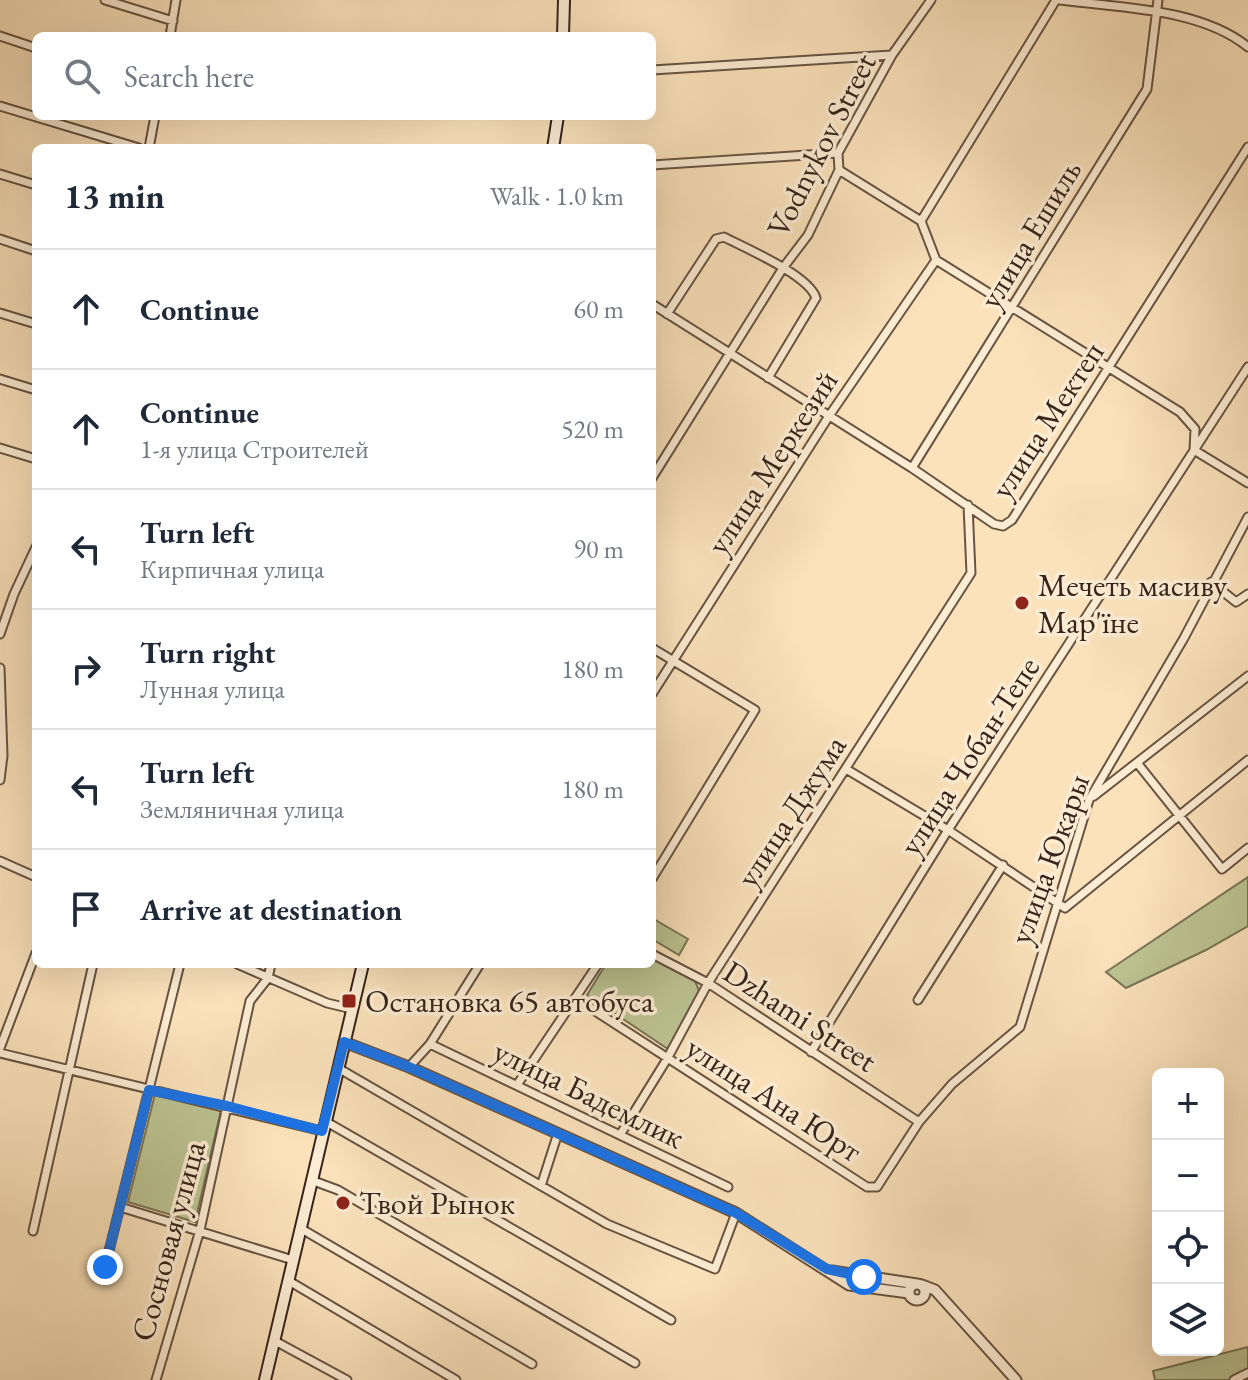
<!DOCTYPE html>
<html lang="en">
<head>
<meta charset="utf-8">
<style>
  body { margin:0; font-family:"EB Garamond",serif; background:#f6f6f7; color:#1f2937 }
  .controls { position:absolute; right:24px; bottom:24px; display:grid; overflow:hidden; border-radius:12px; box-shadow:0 8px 32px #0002 }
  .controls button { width:72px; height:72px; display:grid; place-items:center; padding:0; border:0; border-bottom:2px solid #e0e1e3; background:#fff; color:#1f2937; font:40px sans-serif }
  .stop { position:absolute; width:24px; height:24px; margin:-18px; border:6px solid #1a73e8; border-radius:50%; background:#fff }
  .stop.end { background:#1a73e8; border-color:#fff; box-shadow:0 2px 8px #0008 }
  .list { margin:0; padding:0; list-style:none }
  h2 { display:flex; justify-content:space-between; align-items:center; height:104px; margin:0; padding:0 32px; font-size:34px }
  h2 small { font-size:26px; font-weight:400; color:#747a83 }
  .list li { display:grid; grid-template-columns:52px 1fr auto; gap:24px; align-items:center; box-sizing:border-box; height:120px; padding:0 32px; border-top:2px solid #e0e1e3 }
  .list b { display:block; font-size:30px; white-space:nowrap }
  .list p { margin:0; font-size:26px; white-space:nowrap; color:#747a83 }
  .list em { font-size:26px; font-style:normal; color:#747a83 }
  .icon { flex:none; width:44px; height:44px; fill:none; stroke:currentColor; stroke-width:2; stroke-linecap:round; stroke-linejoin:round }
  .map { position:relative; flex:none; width:1248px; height:1380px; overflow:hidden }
  .search { position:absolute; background:#fff; box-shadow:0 8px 32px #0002; left:32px; top:32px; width:624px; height:88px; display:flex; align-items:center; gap:20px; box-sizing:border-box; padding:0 28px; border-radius:12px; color:#747a83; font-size:30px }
  .panel { position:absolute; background:#fff; box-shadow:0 8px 32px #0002; left:32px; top:144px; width:624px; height:824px; border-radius:12px }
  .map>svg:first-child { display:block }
  .green { fill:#bcc492; stroke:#7a7456; stroke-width:2 }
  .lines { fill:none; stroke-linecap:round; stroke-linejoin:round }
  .minor-casing { stroke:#685442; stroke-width:11 }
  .tertiary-casing { stroke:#685442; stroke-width:13 }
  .secondary-casing { stroke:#37241a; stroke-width:14 }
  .minor { stroke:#fcecd3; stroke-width:7 }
  .tertiary { stroke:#fcecd3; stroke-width:9 }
  .secondary { stroke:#fcecd3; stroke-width:10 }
  .route { stroke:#1a73e8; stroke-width:10 }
  .poi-dot { fill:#8f2418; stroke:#fcecd3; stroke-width:3 }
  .labels { text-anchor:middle; stroke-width:7; stroke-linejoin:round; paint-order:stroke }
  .street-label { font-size:32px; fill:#37241a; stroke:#fcecd3 }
  .poi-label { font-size:32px; fill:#37241a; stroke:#fcecd3; text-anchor:start }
</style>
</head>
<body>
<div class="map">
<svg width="1248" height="1380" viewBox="0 0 1248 1380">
  <rect width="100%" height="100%" fill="#fbe2bb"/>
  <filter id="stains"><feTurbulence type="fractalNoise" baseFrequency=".0025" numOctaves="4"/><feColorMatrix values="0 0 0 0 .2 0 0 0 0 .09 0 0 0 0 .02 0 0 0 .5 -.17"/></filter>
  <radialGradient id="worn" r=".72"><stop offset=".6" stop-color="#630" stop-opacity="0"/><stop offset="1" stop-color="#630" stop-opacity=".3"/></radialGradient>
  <path class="green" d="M1248 877V926L1206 950 1126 988 1106 972Z
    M652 918 688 939 679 955 652 939Z
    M652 958 695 981 700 993 668 1049 587 995 606 964H652Z
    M155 1094 221 1110 195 1222 128 1202Z
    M1248 1347V1380H1155L1153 1371Z"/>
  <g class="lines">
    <g class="minor-casing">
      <path id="minor" d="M105 0 173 21
        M1060 0C1120 8 1200 8 1248 47
        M0 36 36 48
        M170 36 176 0
        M652 70 892 55
        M0 106 139 148
        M149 148 155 116
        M652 165 838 153
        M839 170 921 221 936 260 1180 412 1195 429 1194 450 1248 483
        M0 174 36 185
        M921 221 1056 0
        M0 239 36 251
        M652 304 912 468 994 524 1003 526 1012 520 1248 147
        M0 313 36 324
        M667 314 716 239 724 237C745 248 809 275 816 298L768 378
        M0 379 36 390
        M0 448 36 459
        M912 468 1147 89 1158 0
        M652 478 783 268 808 235 839 170 838 153 892 55 931 0
        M1211 582 1236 602 1248 594
        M0 634 14 594 36 547
        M652 648 755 710 652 879
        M0 668 3 756 0 780
        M652 694 829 416 936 260
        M1138 764 1222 869 1248 848
        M846 769 948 830 1065 908 1248 760
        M1094 796 1248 676
        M0 861 36 877
        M652 954 708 983 919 1122
        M237 964 327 1003 352 1009
        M575 998 867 1187H877L919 1122 952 1084 1020 1027 1089 800 1184 638 1248 517
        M918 1000 1003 865
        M430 1044 728 1187
        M0 1048 36 953
        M811 1052 948 830 1248 367
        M0 1053 322 1131
        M409 1067 430 1044 480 964
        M338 1068 607 1224 715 1269 736 1213
        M517 1085 598 964
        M325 1121 671 1320
        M620 1135 667 1059 708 983 971 573 968 505
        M311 1180 338 1190 635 1363
        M541 1186 558 1133
        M120 1207 293 1260
        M300 1228 532 1364
        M33 1231 93 964
        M105 1267 180 964
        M289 1281 456 1380
        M275 1341 347 1380
        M156 1380 200 1230 250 1001 268 978 271 964
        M1234 1380 1248 1373"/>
    </g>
    <g class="tertiary-casing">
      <path id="tertiary" d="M344 1042 409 1067 736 1213 849 1285 909 1293
        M832 1271 917 1284
        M909 1292a8 8 0 1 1 16 0a8 8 0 1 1-16 0Z
        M922 1285 935 1290 1016 1380"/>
    </g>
    <g class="secondary-casing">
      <path id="secondary" d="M563 36 564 0
        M553 148 558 116
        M265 1380 363 964"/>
    </g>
    <use href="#minor" class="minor"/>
    <use href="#tertiary" class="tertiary"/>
    <use href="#secondary" class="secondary"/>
  </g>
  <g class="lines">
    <path class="route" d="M105 1267 149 1090 227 1106 322 1131 344 1042 409 1067 736 1213 827 1269 864 1277"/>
  </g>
  <g class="poi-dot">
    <circle cx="1022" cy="603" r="8"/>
    <rect x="341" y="993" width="16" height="16" rx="4"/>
    <circle cx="343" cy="1203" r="8"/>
  </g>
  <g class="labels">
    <g class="street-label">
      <text transform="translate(821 145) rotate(-63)" y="11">Vodnykov Street</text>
      <text transform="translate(1030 234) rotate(-59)" y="11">улица Ешиль</text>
      <text transform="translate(1047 420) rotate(-57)" y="11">улица Мектеп</text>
      <text transform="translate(772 462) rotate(-57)" y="11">улица Меркезий</text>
      <text transform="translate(969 756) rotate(-57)" y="11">улица Чобан-Тепе</text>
      <text transform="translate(791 811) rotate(-57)" y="11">улица Джума</text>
      <text transform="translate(1049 859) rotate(-70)" y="11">улица Юкары</text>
      <text transform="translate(800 1016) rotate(33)" y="11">Dzhami Street</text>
      <text transform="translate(589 1094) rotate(26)" y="11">улица Бадемлик</text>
      <text transform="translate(774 1099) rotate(33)" y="11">улица Ана Юрт</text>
      <text transform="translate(168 1241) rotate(-75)" y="11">Сосновая улица</text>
    </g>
    <g class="poi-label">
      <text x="1038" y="596">Мечеть масиву<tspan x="1038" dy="37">Мар'їне</tspan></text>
      <text x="365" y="1012">Остановка 65 автобуса</text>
      <text x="359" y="1214">Твой Рынок</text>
    </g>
  </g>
  <rect width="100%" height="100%" filter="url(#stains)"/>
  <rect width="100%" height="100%" fill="url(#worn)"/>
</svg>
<div class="controls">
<button>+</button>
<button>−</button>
<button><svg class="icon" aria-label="locate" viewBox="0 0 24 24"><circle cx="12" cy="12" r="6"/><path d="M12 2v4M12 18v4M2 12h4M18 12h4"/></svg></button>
<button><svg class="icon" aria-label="layers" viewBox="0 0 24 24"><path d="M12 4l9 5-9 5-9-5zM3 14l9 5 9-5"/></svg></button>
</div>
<div class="stop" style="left:864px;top:1277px"></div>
<div class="stop end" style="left:105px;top:1267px"></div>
<div class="search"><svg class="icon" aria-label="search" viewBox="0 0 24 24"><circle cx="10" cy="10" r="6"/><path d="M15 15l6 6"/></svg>Search here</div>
<section class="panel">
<h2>13 min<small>Walk · 1.0 km</small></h2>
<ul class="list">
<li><svg class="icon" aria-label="ahead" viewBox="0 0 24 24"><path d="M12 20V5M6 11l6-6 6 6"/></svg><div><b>Continue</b></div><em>60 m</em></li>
<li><svg class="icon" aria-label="ahead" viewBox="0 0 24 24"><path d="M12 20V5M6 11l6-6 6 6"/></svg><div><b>Continue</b><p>1-я улица Строителей</p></div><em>520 m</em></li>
<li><svg class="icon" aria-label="left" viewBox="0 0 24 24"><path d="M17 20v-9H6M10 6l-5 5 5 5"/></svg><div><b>Turn left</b><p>Кирпичная улица</p></div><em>90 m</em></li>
<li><svg class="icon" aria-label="right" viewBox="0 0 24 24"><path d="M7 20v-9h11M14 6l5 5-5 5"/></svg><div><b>Turn right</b><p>Лунная улица</p></div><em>180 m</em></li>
<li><svg class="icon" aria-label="left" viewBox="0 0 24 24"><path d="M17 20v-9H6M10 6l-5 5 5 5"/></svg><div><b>Turn left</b><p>Земляничная улица</p></div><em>180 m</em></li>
<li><svg class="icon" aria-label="arrive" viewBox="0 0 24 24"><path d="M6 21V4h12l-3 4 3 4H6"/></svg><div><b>Arrive at destination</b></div></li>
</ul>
</section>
</div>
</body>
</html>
